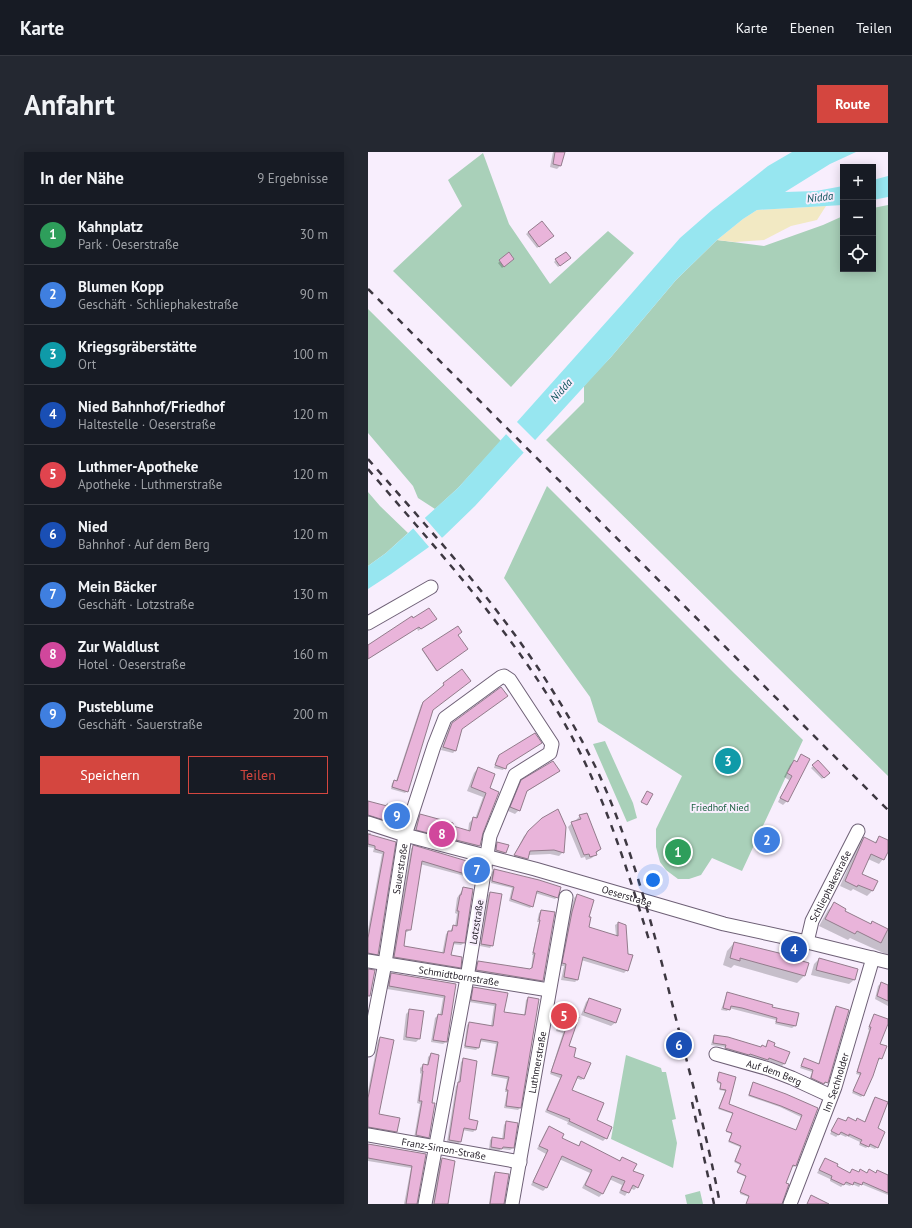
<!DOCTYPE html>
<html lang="de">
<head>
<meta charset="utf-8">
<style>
  body { margin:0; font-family:"PT Sans",sans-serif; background:#242831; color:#f1f3f6 }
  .controls { position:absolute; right:12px; top:12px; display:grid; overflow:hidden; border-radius:0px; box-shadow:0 2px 10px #0003 }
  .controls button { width:36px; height:36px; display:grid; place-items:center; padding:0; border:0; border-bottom:1px solid #363941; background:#171b24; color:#f1f3f6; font:20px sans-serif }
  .you { position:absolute; left:285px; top:728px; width:14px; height:14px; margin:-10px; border:3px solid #fff; border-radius:50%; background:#1a73e8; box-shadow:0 0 0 6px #1a73e833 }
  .badge { display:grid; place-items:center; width:26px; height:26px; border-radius:50%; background:#d4463f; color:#fff; font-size:13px; font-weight:700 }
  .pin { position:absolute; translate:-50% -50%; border:2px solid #fff; box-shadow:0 1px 4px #0006 }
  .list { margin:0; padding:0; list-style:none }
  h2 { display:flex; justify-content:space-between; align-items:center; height:52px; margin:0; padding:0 16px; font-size:17px }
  h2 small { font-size:13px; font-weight:400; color:#9ea1a6 }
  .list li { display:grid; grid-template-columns:26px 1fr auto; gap:12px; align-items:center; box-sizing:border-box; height:60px; padding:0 16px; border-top:1px solid #363941 }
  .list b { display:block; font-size:15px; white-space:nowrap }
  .list p { margin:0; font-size:13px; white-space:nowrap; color:#9ea1a6 }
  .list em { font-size:13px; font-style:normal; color:#9ea1a6 }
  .actions { display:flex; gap:8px; padding:12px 16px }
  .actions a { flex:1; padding:9px 0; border:1px solid #d4463f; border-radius:0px; text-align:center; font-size:14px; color:#d4463f }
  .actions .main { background:#d4463f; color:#fff }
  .icon { flex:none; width:22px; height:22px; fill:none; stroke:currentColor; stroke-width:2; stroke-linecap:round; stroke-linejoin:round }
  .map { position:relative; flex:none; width:520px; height:1052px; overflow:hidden; border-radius:0px }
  header { display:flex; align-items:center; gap:24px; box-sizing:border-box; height:56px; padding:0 20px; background:#171b24; border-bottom:1px solid #363941 }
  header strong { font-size:19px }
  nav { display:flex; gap:22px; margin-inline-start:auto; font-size:14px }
  .intro { display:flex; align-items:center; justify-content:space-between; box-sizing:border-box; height:96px; padding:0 24px }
  h1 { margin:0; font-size:28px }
  .button { padding:10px 18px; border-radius:0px; background:#d4463f; color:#fff; font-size:14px; font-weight:700 }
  main { display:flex; gap:24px; padding:0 24px }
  aside { flex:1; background:#171b24; border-radius:0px; box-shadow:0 2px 10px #0003 }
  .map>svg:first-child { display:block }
  .green { fill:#a9d0b9 }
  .sand { fill:#f2e9c3 }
  .water { fill:#97e6f0 }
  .pier { fill:#f8eefd }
  .shadow { fill:#0003 }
  .building { fill:#e9b4da; stroke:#937c8c }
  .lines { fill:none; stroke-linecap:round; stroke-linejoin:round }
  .minor-casing { stroke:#6e6076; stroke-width:15 }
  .minor { stroke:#fff; stroke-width:13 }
  .rail { stroke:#3e3842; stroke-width:2.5; stroke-dasharray:7 7; stroke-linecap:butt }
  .labels { text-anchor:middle; stroke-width:4; stroke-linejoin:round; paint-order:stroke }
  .park-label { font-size:10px; fill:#195f3f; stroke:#f8eefd }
  .street-label { font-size:10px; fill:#28232c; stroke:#f8eefd }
  .water-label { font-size:11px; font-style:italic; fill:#0b525a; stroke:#f8eefd }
</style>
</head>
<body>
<header>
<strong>Karte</strong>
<nav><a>Karte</a><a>Ebenen</a><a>Teilen</a></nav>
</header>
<div class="intro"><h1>Anfahrt</h1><a class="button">Route</a></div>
<main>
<aside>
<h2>In der Nähe<small>9 Ergebnisse</small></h2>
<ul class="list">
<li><span class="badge" style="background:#2e9e5b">1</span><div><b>Kahnplatz</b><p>Park · Oeserstraße</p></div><em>30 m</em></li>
<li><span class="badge" style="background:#3f7fe0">2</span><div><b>Blumen Kopp</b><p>Geschäft · Schliephakestraße</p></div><em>90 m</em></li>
<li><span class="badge" style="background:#0f9aa8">3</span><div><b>Kriegsgräberstätte</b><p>Ort</p></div><em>100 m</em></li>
<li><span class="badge" style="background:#1a4fb4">4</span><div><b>Nied Bahnhof/Friedhof</b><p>Haltestelle · Oeserstraße</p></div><em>120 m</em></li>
<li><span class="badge" style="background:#e0444e">5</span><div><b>Luthmer-Apotheke</b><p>Apotheke · Luthmerstraße</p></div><em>120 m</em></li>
<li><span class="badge" style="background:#1a4fb4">6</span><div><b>Nied</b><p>Bahnhof · Auf dem Berg</p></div><em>120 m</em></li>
<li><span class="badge" style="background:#3f7fe0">7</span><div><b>Mein Bäcker</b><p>Geschäft · Lotzstraße</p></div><em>130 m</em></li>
<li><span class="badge" style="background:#d1479c">8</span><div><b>Zur Waldlust</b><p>Hotel · Oeserstraße</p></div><em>160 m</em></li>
<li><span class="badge" style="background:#3f7fe0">9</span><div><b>Pusteblume</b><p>Geschäft · Sauerstraße</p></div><em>200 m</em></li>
</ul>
<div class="actions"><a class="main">Speichern</a><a>Teilen</a></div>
</aside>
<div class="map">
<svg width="520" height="1052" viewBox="0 0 520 1052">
  <rect width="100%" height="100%" fill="#f8eefd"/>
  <path class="green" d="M115 1 141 72 182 132 240 79 266 101 143 235 25 119 94 54 80 28Z
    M520 53V624L178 288 216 250V234L223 226 243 205 308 128 349 88 396 94 455 73 475 64V117H505V56Z
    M0 157 133 289 90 336 67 357 50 346 45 334 0 281Z
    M179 334 366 521 435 588 374 719 344 706 333 723 321 727H310L298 718 292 710 288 695V677L314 624 230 570 222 545 136 426Z
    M0 340 12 354 40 381 18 401 0 414Z
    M237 589 265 651 269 666 259 670 225 592Z
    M258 903 293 916 294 920H298L308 967 304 968 309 991 305 1016 243 987Z
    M332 1039 335 1052H319L317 1043Z"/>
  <path class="sand" d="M458 54 449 68 423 74 396 88 367 90 349 88 375 67 389 58Z"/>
  <path class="water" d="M424 0H488L462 12 417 40 448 39 475 34V53L389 58 375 67 349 88 308 128 243 205 107 354 75 385 23 422 0 437V414L18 401 90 336 257 149 312 86 344 58 400 14Z
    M520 24V45L505 48V28Z"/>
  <path class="pier" d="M148 269 169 290 157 302 137 281Z
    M56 365 75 387 62 396 44 375Z"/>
  <path class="shadow" d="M185 0H196L193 13 189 17 182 15Z
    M173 70 182 86 169 96 158 82Z
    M141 102 143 109 134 116 130 111Z
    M188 108H199L190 115 186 110Z
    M45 467 65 469 50 479 49 476 0 507V494Z
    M88 483 98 497 68 519 54 498Z
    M94 519 64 559 39 639 37 641 23 637 24 631 27 629H28L53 553 74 535V534L76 532Z
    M84 572 93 578 87 599 85 601 73 598 82 574Z
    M173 591 138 613 135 618 126 616 129 606 132 603Z
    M433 604 419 649 415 653 410 650 421 628 416 625 422 613 426 609 428 610Z
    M450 610 460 621 454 627 443 616Z
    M110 616 121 637 111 694 107 698 44 682 48 667 53 663 83 675 100 680 101 671 105 667H107L115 645 99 639 106 621Z
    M187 622 158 640 151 658 147 662 140 659 150 633 154 629Z
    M0 650 18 655 20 653 31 672 27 676 0 668Z
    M212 664 232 697 224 706 218 708 217 705 213 706 200 675 204 671 209 669 208 668Z
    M175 666 195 700 191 704 182 702 160 703 159 706 155 710 144 707 156 684Z
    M398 675 399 690 396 692 391 690Z
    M0 681H3L2 684 27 690 9 802 7 805 0 804V778L14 702 5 700 6 696 0 695Z
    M512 685 520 689V697L515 707 511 712 500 707 492 722 508 729 504 739 499 744 485 737 483 739 472 734 491 691 496 686 506 691Z
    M130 691 137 700 133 704 125 702 126 694Z
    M45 694 106 724 104 726 52 712 42 778 39 780H37L35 794 74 802 78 782 80 780H83V777L87 774 89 762 87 761 89 746 95 737 96 791 93 793 84 792 82 803 92 815 89 818 24 807 43 697Z
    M126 718 189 745 187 747 167 741 164 754 162 756 141 749 144 736 123 731 124 720Z
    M122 741 124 793 122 796 112 794 120 743Z
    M209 743 220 765 219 775 248 784 247 773 250 771 257 774 259 818 256 821 213 808 210 827 207 830 193 828 196 814H192L201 763 206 746Z
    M466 752 476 759 502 772 504 770 520 778V803L482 786 480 788 451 774 460 758Z
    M173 759 174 828 172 831 107 820 108 812 110 810 163 817 165 803H164L171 770H169L171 761Z
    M366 791 436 824 429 831 366 813 363 816 355 813 359 799Z
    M451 807 486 828 481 832 443 823 446 812Z
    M24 822 87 833 78 890 75 892 63 890 67 866 70 863H72L75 846 19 837 21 825Z
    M513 831 520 834V854L507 847 510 834Z
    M106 836 138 842 135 860 156 864 158 848 160 846 152 956 150 958 136 956 139 940H137L139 927 123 924 128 892 111 889 110 896 108 898 96 896 99 873 101 871 123 874 126 854 101 850 104 839Z
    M360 841 403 856 430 862 427 874 424 876 407 872 408 868 361 856 359 859 353 858 358 844Z
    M221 847 251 858 247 871 243 874 213 863 218 850Z
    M468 855 459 930 453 934 441 928 444 920 432 916 436 908 450 913 466 857Z
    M42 858 51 887 48 890 35 888 38 862Z
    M194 860 199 894 216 926 213 928 208 926 203 938 228 968 238 986 235 989 199 972 200 970 177 960 192 926 182 922 195 881 188 879 192 869H189L192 862Z
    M506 863 520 869V870L511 893 513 906 511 908H509L495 943 493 945 484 941 492 923 488 922 501 878 500 877Z
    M347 884 392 896 397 895 400 889 416 912 414 914 398 908 396 910 379 904 378 905 356 898 357 895 343 893 345 886Z
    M12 886 10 963 28 980 26 982 0 978V939L10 888Z
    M63 902V952L60 985 58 988 46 986 52 952 49 951 53 922 52 921V916L55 913 59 914 60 905Z
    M96 907 99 968 108 977 105 980 94 978 92 990 90 992 79 990 88 934 90 932 93 910Z
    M352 921 367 925 360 952 428 979 433 965 412 955 380 944 384 933 385 932 449 956 427 1014 426 1015 424 1014 417 1032 413 1052H378L381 1045 372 1042 378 1025 369 1021 372 1013 366 1010 372 995 360 990 364 982 358 980 365 962 350 957 357 939 351 938 353 932 349 931Z
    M507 946 509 995 507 997 500 994 498 996 491 993 492 990 479 984 478 985 471 982 468 985 462 982 470 967 477 970 480 967 487 970 489 968 496 971 505 948Z
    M138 970 149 972 145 996 142 998 133 997 131 999 121 997 122 988 124 986 134 988 136 973Z
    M181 976 193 986 210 994 213 990 251 1009 254 1006 264 1019 269 1035 266 1038 262 1036 257 1044 251 1041 254 1033 241 1027 234 1042 231 1045 214 1036 222 1021 191 1007 178 1036 175 1039 163 1033 178 1002 169 997 178 979Z
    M0 993 57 1002 46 1052H36L43 1016 0 1009Z
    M457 1007 467 1015 481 1021 484 1018 490 1021H498L501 1019 507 1021 510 1019 520 1027V1043L493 1032 491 1035 484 1032 482 1034 476 1032 473 1035 462 1029V1027L449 1021Z
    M74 1008 78 1052H64L72 1010Z
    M127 1021 135 1052H121L125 1024Z"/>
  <path class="building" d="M187 0H197L193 14 185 12Z
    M174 69 186 84 171 95 160 80Z
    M141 100 146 107 136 115 131 108Z
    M198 100 203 106 192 114 187 107Z
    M61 456 69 467 53 477 51 475 0 507V493L44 464 45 466Z
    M90 474 94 480 90 483 100 497 69 519 54 497Z
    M94 517 103 529 65 558 40 640 24 635 26 628 29 629 55 550 76 533 75 531Z
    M133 535 140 544 94 577 88 599 75 595 84 571Z
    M167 581 174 591 139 613 138 617 127 613 131 603Z
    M433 602 442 607 420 650 412 646 424 624 419 621 426 608 429 610Z
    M450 608 462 621 456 626 444 613Z
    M185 609 192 619 159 639 152 659 142 655 153 628Z
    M110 615 127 622 122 636 131 640 115 681 112 694 48 678 52 662 85 671V674L102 679 105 665 109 666 118 641 103 635Z
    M279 639 285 642 279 653 273 650Z
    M0 649 19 654V652L37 658 32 673 0 663Z
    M190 657 198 675 196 701 186 698 162 699 160 707 146 703 160 679 174 666Z
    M219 661 233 697 228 700 229 703 222 705 221 702 216 703 203 670 213 667 211 663Z
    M398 674 405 677 399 691 392 687Z
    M0 682 28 690 10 803 0 801V786L16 700 7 697V694L0 692Z
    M511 684 520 688V700L516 708 503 702 494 722 510 729 505 739 490 733 489 735 477 729 496 685 508 691Z
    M129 690 141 693 138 701 128 698Z
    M45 693 109 712 107 725 54 709 43 778H38L36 794 76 801 80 779H84L85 773 89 774 91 759H89L92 743H93L95 735 105 737 97 791 86 790 83 803 94 805 93 816 26 805Z
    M126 717 171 728 193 735 190 746 169 739 165 755 143 747 146 735 124 729Z
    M122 740 134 742 125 794 113 792Z
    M209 742 226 748 221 765H223L221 775 250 784V770L258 773 260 802 265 803 260 819 215 805 210 828 196 825 198 812 194 811 204 760Z
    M466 750 478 757 477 759 503 772 504 769 520 777 513 791 489 779 487 782 457 767Z
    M173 758 187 760 175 829 108 818 110 809 162 817 163 816H164L167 801H165L172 768H171Z
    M366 790 415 802 414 803 441 811 437 824 372 806V809L362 806Z
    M451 806 490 817 487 828 448 818Z
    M0 817 7 818 2 844H0Z
    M23 821 88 832 79 890 65 888 70 862 74 863 77 844 21 834Z
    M513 830 520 833V849L509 844Z
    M105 835 140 841 136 860 157 863 160 845 171 847 153 956 138 954 140 938H138L141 925 124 922 130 890 113 887 111 896 97 894 101 870 125 874 128 852 103 848Z
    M359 840 405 853 404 855 431 861 428 874 408 870 409 866 374 856 363 854 362 858 355 856Z
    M221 846 253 857 248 871 216 860Z
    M468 854 481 858 460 931 457 930 456 932 443 926 445 918 433 914 436 906 451 912Z
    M41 857 56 859 52 887 38 885Z
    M194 858 211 865 201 894 208 896 206 905 223 911 216 927 210 924 204 938 236 951 229 968 244 975 239 987 201 969 202 967 179 958 194 923 183 920 197 879 190 876 194 867 191 866Z
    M506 862 520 867V872L512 892 519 894 514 907 511 906 505 924 496 944 485 939 493 921 489 920 503 875H501Z
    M346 883 360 885 393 895 394 893 398 895 400 888 407 891 406 894 422 900 417 912 401 906 400 908 382 902 381 903 357 896 358 893 345 891Z
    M12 885 26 888 11 962 32 966 29 980 0 975V946Z
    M63 901 71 903 64 951H67L61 986 48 983 54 949H51L55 919H54L55 912 60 913Z
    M95 906 109 909 101 967 110 969 108 978 96 976 93 990 81 988 90 930H92Z
    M351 920 368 925 361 952 428 978 434 963 413 954 381 943 385 930 418 942 450 956 428 1014 425 1013 418 1031 421 1032 414 1052H378L381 1044 372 1040 378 1024 369 1020 373 1012 367 1009 373 994 361 989 364 981 358 979 365 961 351 956 358 938 352 937 353 931 349 929Z
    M507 945 520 950 510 976 517 980 510 996 502 992 501 995 492 991 494 988 481 982V984L473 980 471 983 463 979 470 966 478 969 480 965 488 969 489 966 497 970Z
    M138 969 150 971 146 996 135 995 134 997 123 995 124 985 136 987Z
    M181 974 196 982 194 986 211 994 213 989 252 1009 254 1005 269 1012 265 1019 276 1023 270 1036 265 1033 261 1041 253 1038 257 1029 244 1024 235 1042 217 1033 224 1018 194 1004 179 1036 165 1030 180 998 171 994Z
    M0 992 58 1002 49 1052H38L44 1014 0 1006Z
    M74 1006 87 1009 80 1052H66Z
    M457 1006 470 1012 469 1014 482 1021 484 1017 491 1020 492 1017 499 1021 501 1017 508 1021 509 1018 520 1023V1041L495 1030 494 1033 486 1030 485 1033 478 1030 476 1033 463 1027 464 1024 451 1018Z
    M127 1020 141 1022 136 1052H122Z
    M443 1043 461 1052H439Z"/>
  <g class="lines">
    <g class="minor-casing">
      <g id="minor">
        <path d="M0 471 63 435"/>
        <path id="s1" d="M0 671 37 683 167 717 356 772 439 790 520 810"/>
        <path id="s2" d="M439 790 444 769 490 679"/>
        <path id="s3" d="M0 809 181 838"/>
        <path id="s4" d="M0 898 17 811 37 683 66 594 77 566 133 525 136 524 142 528 184 592 182 601 147 623 122 684 99 826 57 1052"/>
        <path id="s5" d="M348 902 401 917 424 926 463 944"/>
        <path id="s6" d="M0 983 152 1010"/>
        <path id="s7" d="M144 1052 198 745"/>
        <path id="s8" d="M422 1052 467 935 505 806"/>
      </g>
    </g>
    <use href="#minor" class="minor"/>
    <path class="rail" d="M0 137 520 658
      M0 307C65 382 134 456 186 541 202 566 216 592 229 618 264 693 287 783 307 863 323 926 340 988 352 1052
      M0 317C67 396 138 472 191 562 233 632 257 710 281 788
      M324 950 346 1052"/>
  </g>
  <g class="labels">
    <g class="park-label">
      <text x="352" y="659">Friedhof Nied</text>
    </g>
    <g class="street-label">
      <text dy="4" stroke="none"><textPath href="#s4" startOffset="184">Sauerstraße</textPath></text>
      <text dy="4" stroke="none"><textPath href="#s2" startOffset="61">Schliephakestraße</textPath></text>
      <text dy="4" stroke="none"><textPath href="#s1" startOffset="269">Oeserstraße</textPath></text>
      <text transform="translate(108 770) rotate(-81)" y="4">Lotzstraße</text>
      <text dy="4" stroke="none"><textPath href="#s3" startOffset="92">Schmidtbornstraße</textPath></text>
      <text dy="4" stroke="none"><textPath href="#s7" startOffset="144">Luthmerstraße</textPath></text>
      <text dy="4" stroke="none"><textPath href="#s5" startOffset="61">Auf dem Berg</textPath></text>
      <text dy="4" stroke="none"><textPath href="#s8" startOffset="130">Im Sechholder</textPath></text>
      <text dy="4" stroke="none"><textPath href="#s6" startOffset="77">Franz-Simon-Straße</textPath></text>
    </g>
    <g class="water-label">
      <text transform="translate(452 45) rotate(-7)" y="4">Nidda</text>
      <text transform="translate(193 238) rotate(-48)" y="4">Nidda</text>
    </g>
  </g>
</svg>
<div class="controls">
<button>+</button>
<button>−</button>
<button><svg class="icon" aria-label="locate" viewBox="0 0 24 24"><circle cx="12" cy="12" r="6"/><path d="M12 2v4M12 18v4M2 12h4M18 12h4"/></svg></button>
</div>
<div class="you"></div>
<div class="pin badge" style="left:310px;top:700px;background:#2e9e5b">1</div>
<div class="pin badge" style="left:399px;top:688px;background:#3f7fe0">2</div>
<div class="pin badge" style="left:360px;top:609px;background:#0f9aa8">3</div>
<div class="pin badge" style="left:426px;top:797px;background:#1a4fb4">4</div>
<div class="pin badge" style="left:196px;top:864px;background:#e0444e">5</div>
<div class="pin badge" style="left:311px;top:893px;background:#1a4fb4">6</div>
<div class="pin badge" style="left:109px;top:718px;background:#3f7fe0">7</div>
<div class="pin badge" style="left:74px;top:682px;background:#d1479c">8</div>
<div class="pin badge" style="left:29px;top:664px;background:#3f7fe0">9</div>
</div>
</main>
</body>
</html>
